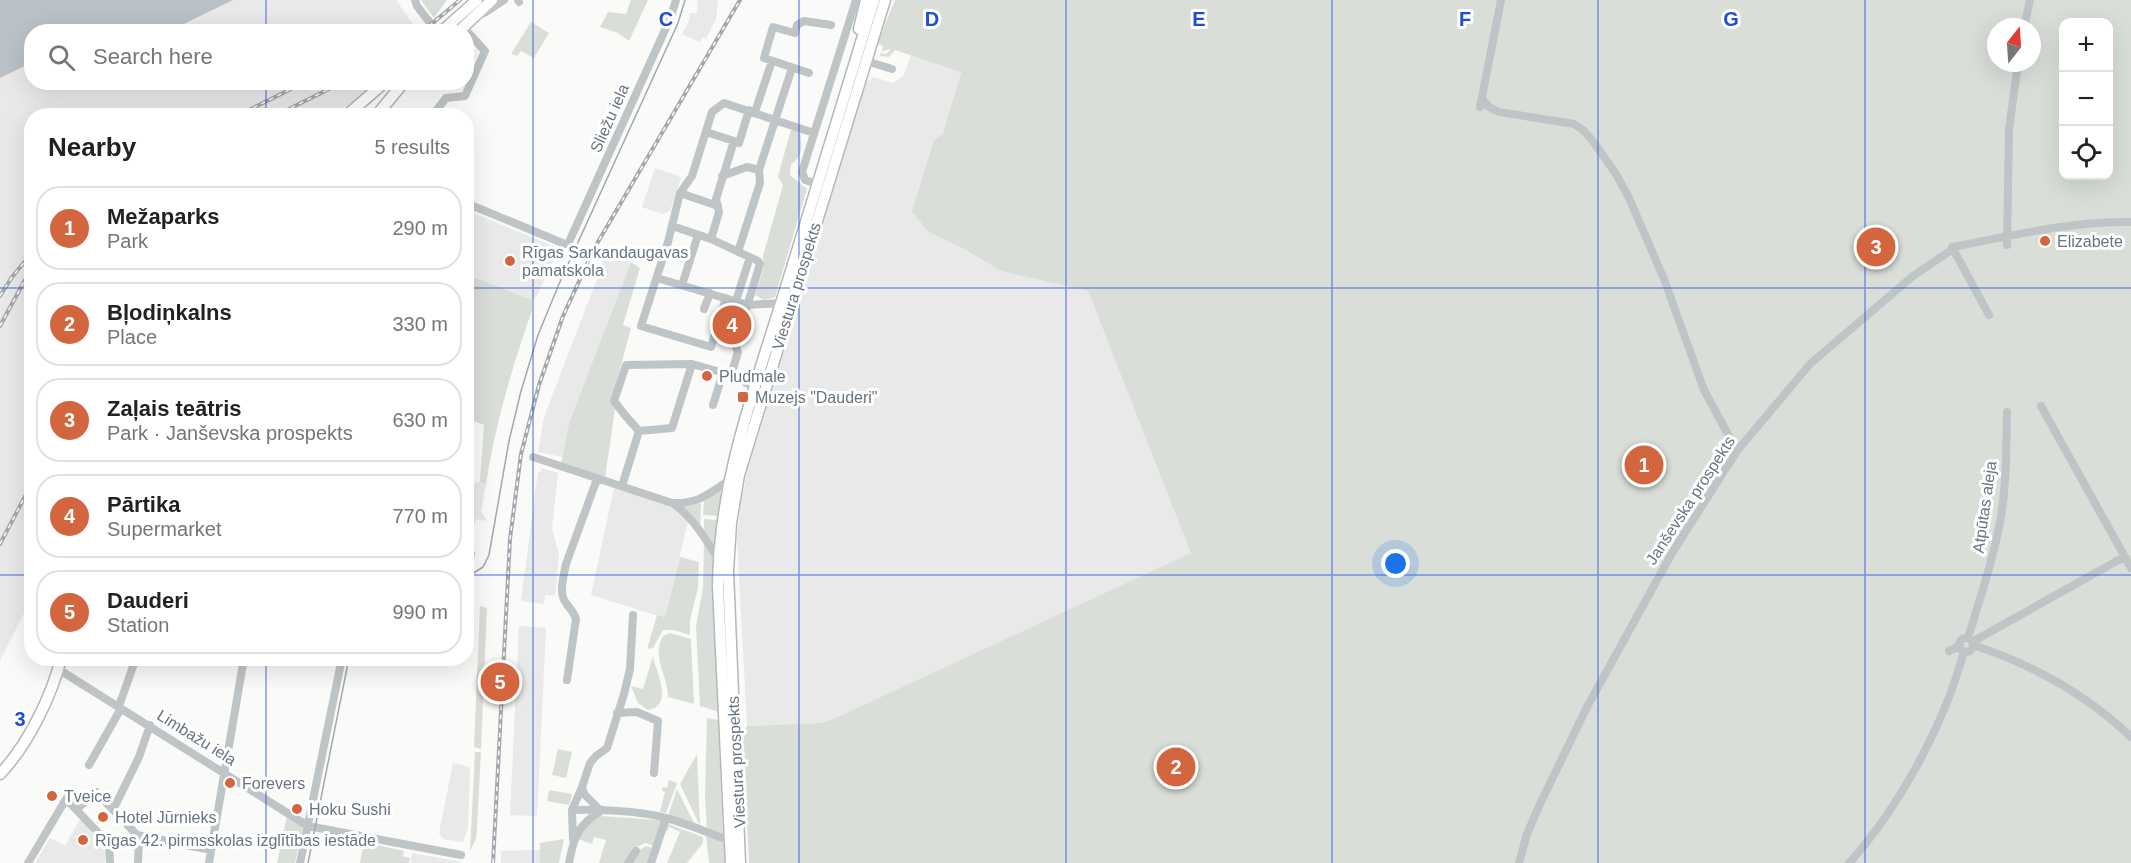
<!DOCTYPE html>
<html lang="en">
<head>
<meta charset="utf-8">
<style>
  body { margin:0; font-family:Arial,sans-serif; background:#f6f6f6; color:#222 }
  .controls { position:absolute; right:18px; top:18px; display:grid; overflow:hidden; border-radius:12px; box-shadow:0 6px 24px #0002 }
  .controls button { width:54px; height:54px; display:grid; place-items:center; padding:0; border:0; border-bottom:2px solid #e0e0e0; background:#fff; color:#222; font:30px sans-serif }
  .compass { position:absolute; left:1987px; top:18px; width:54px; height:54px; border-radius:50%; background:#fff; box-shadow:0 6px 24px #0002; rotate:17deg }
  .you { position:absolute; left:1396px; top:564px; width:21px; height:21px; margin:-15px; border:4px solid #fff; border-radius:50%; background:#1a73e8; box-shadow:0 0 0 9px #1a73e833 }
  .badge { display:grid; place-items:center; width:39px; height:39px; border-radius:50%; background:#d3653f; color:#fff; font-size:20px; font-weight:700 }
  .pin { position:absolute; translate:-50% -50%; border:3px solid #fff; box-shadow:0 2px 6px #0006 }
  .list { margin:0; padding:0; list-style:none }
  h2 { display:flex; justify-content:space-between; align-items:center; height:78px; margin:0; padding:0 24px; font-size:26px }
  h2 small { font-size:20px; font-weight:400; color:#767676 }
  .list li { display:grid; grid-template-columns:39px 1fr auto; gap:18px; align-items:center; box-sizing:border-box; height:84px; margin:0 12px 12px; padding:0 12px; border:2px solid #e0e0e0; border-radius:24px }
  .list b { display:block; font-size:22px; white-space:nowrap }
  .list p { margin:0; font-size:20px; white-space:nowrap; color:#767676 }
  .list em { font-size:20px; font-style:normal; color:#767676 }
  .icon { flex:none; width:33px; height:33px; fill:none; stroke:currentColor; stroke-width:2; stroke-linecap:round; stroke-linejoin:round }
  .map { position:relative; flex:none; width:2131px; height:863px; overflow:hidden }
  .search { position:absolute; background:#fff; box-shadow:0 6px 24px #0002; left:24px; top:24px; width:450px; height:66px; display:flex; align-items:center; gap:15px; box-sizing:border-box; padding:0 21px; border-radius:24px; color:#767676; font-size:22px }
  .panel { position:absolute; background:#fff; box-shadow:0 6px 24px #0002; left:24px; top:108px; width:450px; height:558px; border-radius:24px }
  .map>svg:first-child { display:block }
  .built { fill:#e8e9e8 }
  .green { fill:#daded8; fill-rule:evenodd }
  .water { fill:#b9c2c7 }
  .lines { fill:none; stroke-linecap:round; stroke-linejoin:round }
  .major-casing { stroke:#b3b8bc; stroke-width:13 }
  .minor { stroke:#bfc4c7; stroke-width:8 }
  .major { stroke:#fff; stroke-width:10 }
  .tram { stroke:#a2a8ad; stroke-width:1.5 }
  .rail-casing { stroke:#a2a8ad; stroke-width:4 }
  .rail { stroke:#fff; stroke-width:1.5; stroke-dasharray:4.5; stroke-linecap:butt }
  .grid { fill:none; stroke:#1d4ed8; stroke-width:1.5; stroke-opacity:0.55 }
  .poi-dot { fill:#d3653f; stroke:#fff; stroke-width:2 }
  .labels { text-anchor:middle; stroke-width:6; stroke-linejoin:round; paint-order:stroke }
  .street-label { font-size:16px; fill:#677580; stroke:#fff }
  .poi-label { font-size:16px; fill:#677580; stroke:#fff; text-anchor:start }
  .grid-label { font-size:20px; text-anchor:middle; font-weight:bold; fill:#1d4ed8; stroke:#fff; stroke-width:6; stroke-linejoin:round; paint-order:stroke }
</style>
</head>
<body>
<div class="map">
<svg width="2131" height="863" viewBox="0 0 2131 863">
  <rect width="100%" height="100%" fill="#fafaf8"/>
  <path class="built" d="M233 0H396L418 31 170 32Z
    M698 0H718L716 19 706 39 702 37 700 42 682 34 689 21 690 13H697Z
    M911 55 961 71 943 133 934 140 929 232 964 249 1001 271 1088 291 1192 553 831 720 820 723 747 726 737 538 741 503 747 472 866 82 874 77 893 83 903 76Z
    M31 63 32 82 378 83 355 102 329 115 32 116 31 599 0 661V78Z
    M655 168 681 177 670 211 662 214 642 207Z
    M473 213 558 248 536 298 532 300 467 274V234Z
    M607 253 631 262 569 423 562 457 538 452 544 417Z
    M541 468 558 473 552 528 559 555 556 589 555 595H545L544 604 521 601 538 471 541 472Z
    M480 481 486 485 481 511 487 521 476 519 473 532 468 535 467 486Z
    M614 488 666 504 688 521 665 618 591 595Z
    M519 626 546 628 537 816 510 815Z
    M453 763 470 767 468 827 463 842 443 839 439 833Z
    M80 819 84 820 105 852V863H35L50 838 65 846Z
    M540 850V863H501V851Z
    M412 853 462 862V863H410Z"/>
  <path class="green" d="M421 0H447L434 18Z
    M631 0H648L629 41 618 33 600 27 608 12 626 14Z
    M895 0H2131V863H749L743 744V731L747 726 820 723 831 720 1191 553 1088 291 1001 271 964 249 929 232 912 212 934 140 943 133 961 72 895 50 889 57 880 56 881 53 886 54 891 49 882 51 883 46 877 44ZM2064 22H2108V176H2064ZM1996 27H2032V63H1996Z
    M531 22 549 33 534 58 521 51 517 56 511 54Z
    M791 129 800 131C802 145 804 156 791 164L790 175 807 189 775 297 764 300 755 295 764 267 763 256 783 185 778 177Z
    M631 262 640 268 623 325 631 328 611 402 615 409 605 478 561 463 569 423Z
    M466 274 532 300V310C512 368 495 425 486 485L480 481 484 425 467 418Z
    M718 491 722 492 718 516 703 515 704 501Z
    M701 503 700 528 679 506H690Z
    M704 519 717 520 714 548 704 532Z
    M704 542 715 560 719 712 700 706 696 626 703 587Z
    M680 557 699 562 698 588 690 620V635L674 630H663L653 648 647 649 657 615 665 617Z
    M480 606 487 608 481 749 474 747Z
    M670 633 691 639 694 704 668 697C668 676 651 657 663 636Z
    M653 656C655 670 675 706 648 710L638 703 631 686 643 689Z
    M707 718 718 720 723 835 707 829 705 797Z
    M558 749 572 752 566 778 552 775Z
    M475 752H481L477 828 476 839 470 851Z
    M697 754 700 826 680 784Z
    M669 780 677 783 666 813 660 812 665 792 662 791 663 787 667 788Z
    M677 789 695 825 668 816Z
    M549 790 572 794 569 805 547 801Z
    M287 816 303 826 295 863H277Z
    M600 816 660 820 661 822 653 846 646 843 634 848 625 863H599L606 840 594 837 592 844 578 839 587 824Z
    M668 824 703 837V843L687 863H667L680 832 669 827 666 833H664Z
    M706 836 724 842 725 863H709Z
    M564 839 559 863H540V843Z
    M364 842 404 851 403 856 410 858 409 863H360Z
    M646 846 653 848 650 863H629L636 852Z"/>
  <path class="water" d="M0 0H233L170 31 32 32 31 63 0 78Z"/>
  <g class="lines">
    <g class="major-casing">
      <path id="major" d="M859 29 866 0
        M441 32 477 0
        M458 32 492 0
        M346 116 385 82
        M376 116 404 82
        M0 774C27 746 52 696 61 658
        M731 863 718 586C719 484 752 396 782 300 813 200 843 100 874 0
        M740 863 728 571 731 523 739 475 885 0"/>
    </g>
    <path class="minor" d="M415 0 417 6 437 32
      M518 0 519 2
      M477 16 486 12 504 0
      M2024 27 2030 0
      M866 61 892 69
      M809 73 764 58 773 27 795 33 797 25 804 21 831 25
      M1482 99 1489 107 1499 112 1574 124 1583 130 1592 140 1616 174 1629 198 1664 279 1704 390 1737 451
      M1480 107 1501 0
      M755 112 772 61
      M432 116 446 98 465 96 485 51 463 27
      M706 132 734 141
      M722 176 747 167 759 170
      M817 184 805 180 802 172 856 0
      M680 193 718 206
      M466 203 565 244H568L670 19 676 0
      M672 226 711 239 758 261 760 264 735 345 738 352 731 375
      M711 239 719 212 716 199 734 141 739 143 749 110
      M2007 245 2009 129 2018 63
      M1952 247 1989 315
      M738 252 760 183 759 170 792 68
      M657 278 748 305 781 303
      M682 285 698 235
      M726 298 711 347 641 326 668 242 680 193 692 176 712 112 724 103 814 133
      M736 301 748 263
      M704 309 710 293
      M713 405 723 373
      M2041 406 2131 568
      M639 431 672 428 692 364
      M533 457 672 503C697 504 708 495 728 481
      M622 486 639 431 624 414 614 401 626 365 692 364 731 375 754 387
      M672 503C693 517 705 538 718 559
      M466 553 471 554
      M1968 638C1979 601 1992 565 1999 527 2007 489 2006 450 2007 412
      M1959 645a7 7 0 1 1 14 0a7 7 0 1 1-14 0Z
      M1972 642 2124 557
      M1973 645C2031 664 2086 694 2131 737
      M1949 651 1960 646
      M58 669 308 826 461 855
      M567 680 576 619C574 612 570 609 566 603 558 593 564 575 566 564L597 479
      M617 713 637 712 658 721 654 773
      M89 765 119 712V706L136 658
      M77 809 96 792 137 835 139 842 138 863
      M599 809 584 794 582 787 590 763 596 756 607 748 624 694 630 669 633 615
      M113 810 139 757 150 725
      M572 810C597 809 638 811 662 817 685 822 707 833 729 840
      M137 835 211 850
      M573 839 572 810 582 787
      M28 863 66 799 109 844 110 863
      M209 863 244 658
      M300 863 342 658
      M569 863C574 836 578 825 602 810
      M628 863 636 851
      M651 863 666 818
      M1519 863 1527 834 1540 804 1587 707 1672 553 1737 451 1810 364 1913 276 1950 251 1952 247C2011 236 2071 221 2131 222
      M1849 863C1899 808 1945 723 1964 651"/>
    <use href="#major" class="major"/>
    <path class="tram" d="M466 578 483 567 489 555 509 441 521 391 538 335 559 284 678 23 685 0
      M308 863 349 658"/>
    <g class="rail-casing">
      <path id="rail" d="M422 32 460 0
        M237 116 305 82
        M275 116 343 82
        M0 296 12 277 32 253
        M0 326 32 267
        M0 544 32 483
        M493 863 510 539 521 454 539 385 563 316 595 247 740 0"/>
    </g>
    <use href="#rail" class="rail"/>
  </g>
  <path class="grid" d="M266 0V32M533 0V863M799 0V863M1066 0V863M1332 0V863M1598 0V863M1865 0V863M266 82V116M0 288H32M466 288H2131M0 575H32M466 575H2131M266 658V863"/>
  <g class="poi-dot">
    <circle cx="2045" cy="241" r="6"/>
    <circle cx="510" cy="261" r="6"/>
    <circle cx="707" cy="376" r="6"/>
    <rect x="737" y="391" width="12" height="12" rx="3"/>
    <circle cx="230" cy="783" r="6"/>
    <circle cx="52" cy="796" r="6"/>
    <circle cx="297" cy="809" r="6"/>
    <circle cx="103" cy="817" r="6"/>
    <circle cx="83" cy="840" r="6"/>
  </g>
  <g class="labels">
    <g class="street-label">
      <text transform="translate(609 118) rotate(-66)" y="6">Sliežu iela</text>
      <text transform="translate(796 286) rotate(-73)" y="6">Viestura prospekts</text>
      <text transform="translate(1690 500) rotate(-57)" y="6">Janševska prospekts</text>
      <text transform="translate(1984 507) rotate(-82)" y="6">Atpūtas aleja</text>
      <text transform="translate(197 737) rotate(32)" y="6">Limbažu iela</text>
      <text transform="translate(736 762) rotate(-93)" y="6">Viestura prospekts</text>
    </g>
    <g class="poi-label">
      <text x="2057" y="247">Elizabete</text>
      <text x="522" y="258">Rīgas Sarkandaugavas<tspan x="522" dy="18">pamatskola</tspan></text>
      <text x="719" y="382">Pludmale</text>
      <text x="755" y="403">Muzejs "Dauderi"</text>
      <text x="242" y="789">Forevers</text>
      <text x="64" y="802">Tveice</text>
      <text x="309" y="815">Hoku Sushi</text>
      <text x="115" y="823">Hotel Jūrnieks</text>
      <text x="95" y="846">Rīgas 42. pirmsskolas izglītības iestāde</text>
    </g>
  </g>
  <g class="grid-label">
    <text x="666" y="26">C</text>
    <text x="932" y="26">D</text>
    <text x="1199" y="26">E</text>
    <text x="1465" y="26">F</text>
    <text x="1731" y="26">G</text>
    <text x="20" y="726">3</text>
  </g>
</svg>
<div class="controls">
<button>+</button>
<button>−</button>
<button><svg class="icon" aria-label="locate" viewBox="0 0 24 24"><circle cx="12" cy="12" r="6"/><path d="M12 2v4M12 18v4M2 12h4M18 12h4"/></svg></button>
</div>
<svg class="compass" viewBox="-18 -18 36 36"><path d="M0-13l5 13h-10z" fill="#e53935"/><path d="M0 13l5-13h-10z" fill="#767676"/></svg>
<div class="you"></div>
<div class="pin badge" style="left:1644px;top:465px">1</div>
<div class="pin badge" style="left:1176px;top:767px">2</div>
<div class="pin badge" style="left:1876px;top:247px">3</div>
<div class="pin badge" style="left:732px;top:325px">4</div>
<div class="pin badge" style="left:500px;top:682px">5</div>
<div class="search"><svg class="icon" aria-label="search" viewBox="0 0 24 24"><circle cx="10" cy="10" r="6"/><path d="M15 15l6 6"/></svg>Search here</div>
<section class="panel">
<h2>Nearby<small>5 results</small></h2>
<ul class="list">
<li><span class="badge">1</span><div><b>Mežaparks</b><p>Park</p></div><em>290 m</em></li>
<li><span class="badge">2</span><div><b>Bļodiņkalns</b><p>Place</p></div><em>330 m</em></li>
<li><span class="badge">3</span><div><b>Zaļais teātris</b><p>Park · Janševska prospekts</p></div><em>630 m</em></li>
<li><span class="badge">4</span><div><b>Pārtika</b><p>Supermarket</p></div><em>770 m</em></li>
<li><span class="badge">5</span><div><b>Dauderi</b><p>Station</p></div><em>990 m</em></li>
</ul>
</section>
</div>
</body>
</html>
